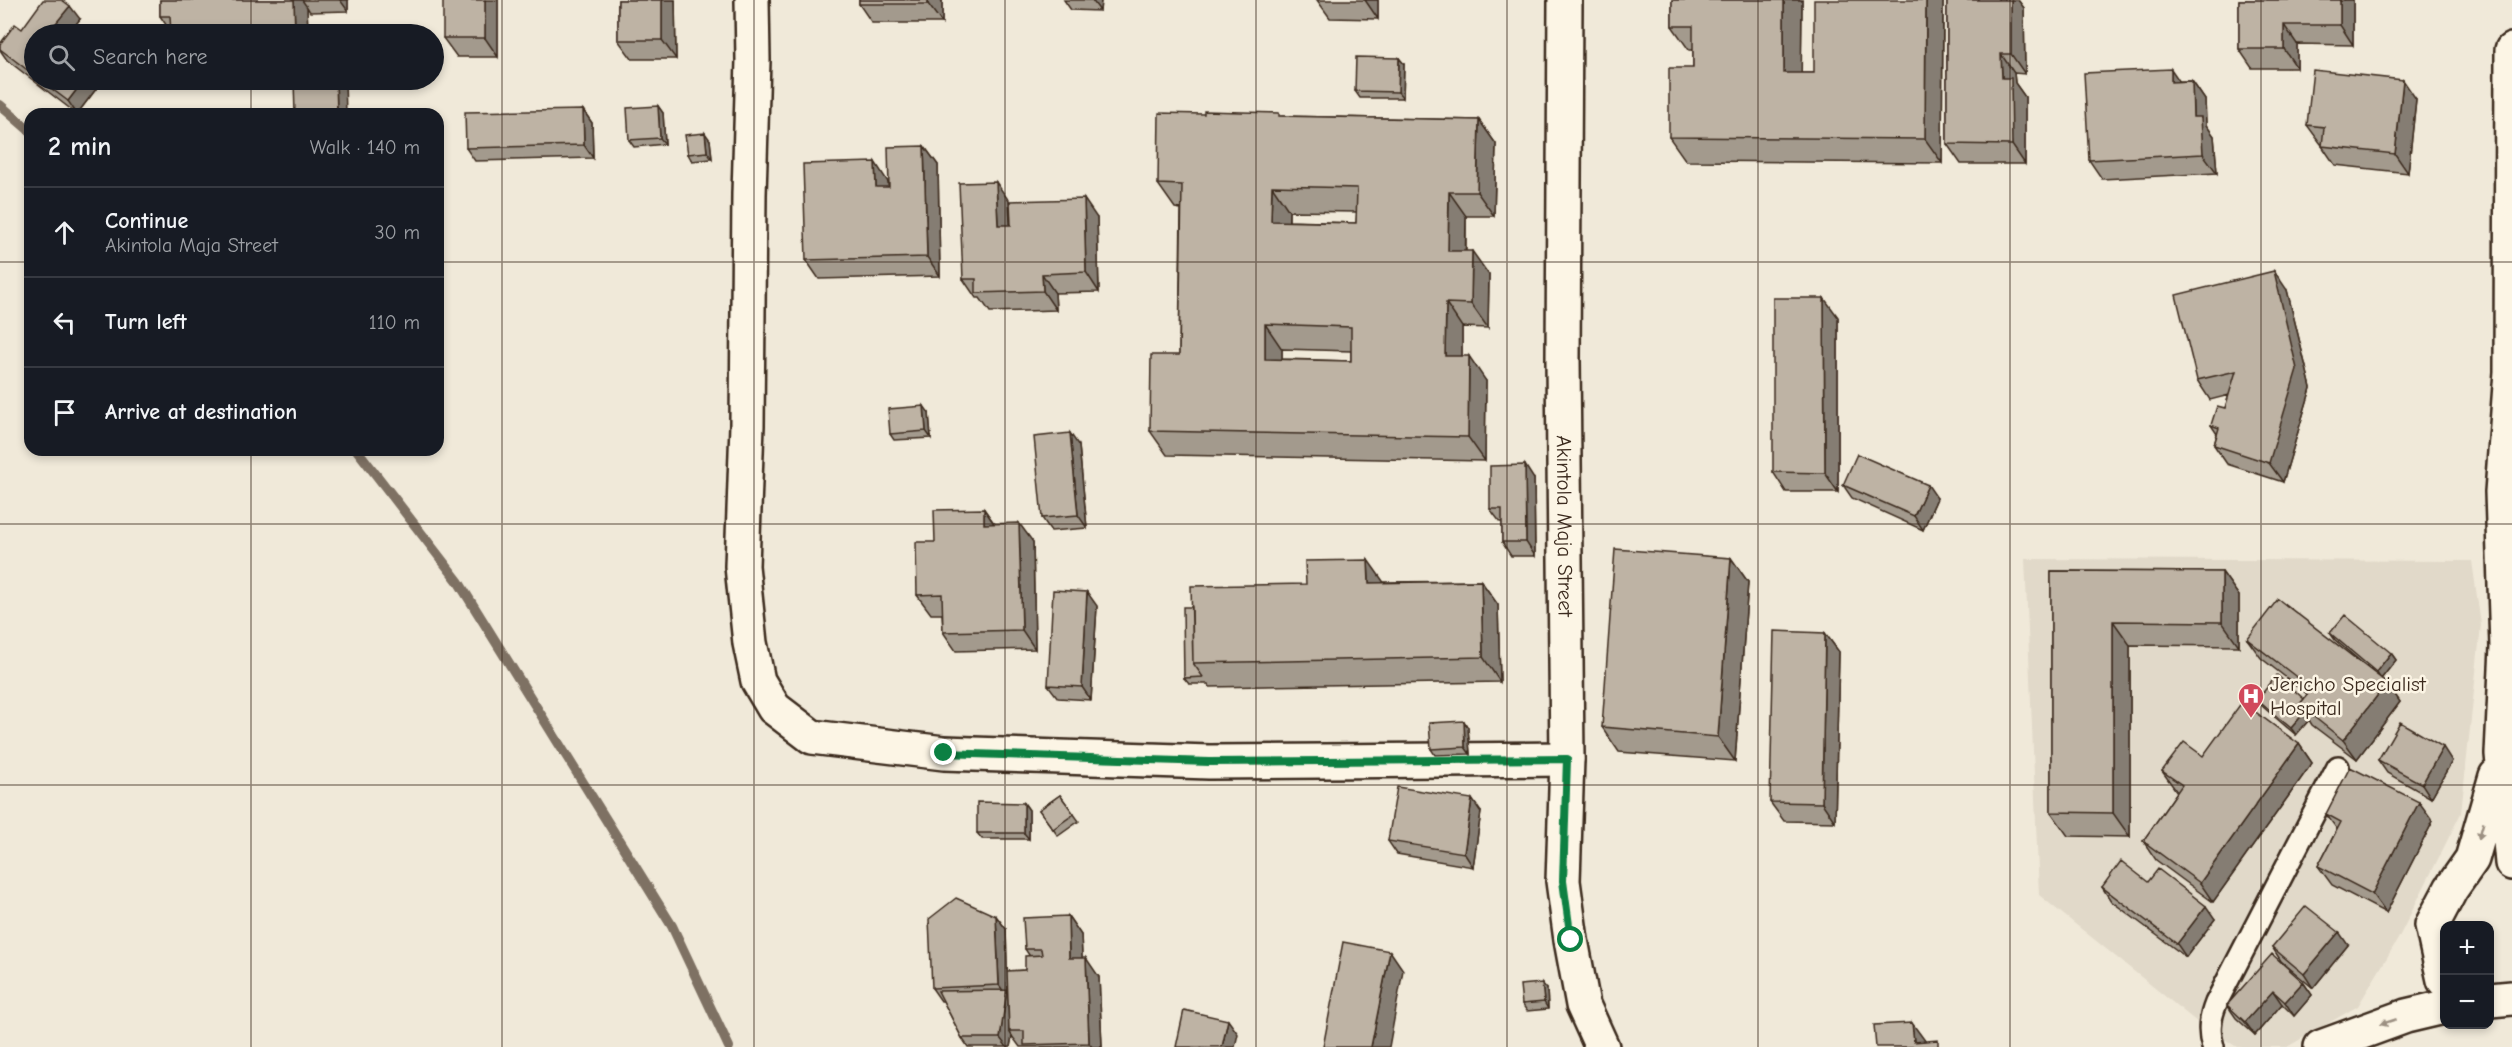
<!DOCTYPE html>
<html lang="en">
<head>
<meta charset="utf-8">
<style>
  body { margin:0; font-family:"Comic Neue",sans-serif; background:#242831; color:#f1f3f6 }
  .controls { position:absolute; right:18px; bottom:18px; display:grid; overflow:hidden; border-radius:12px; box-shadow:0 3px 9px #0003 }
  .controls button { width:54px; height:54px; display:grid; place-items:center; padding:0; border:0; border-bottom:2px solid #363941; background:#171b24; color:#f1f3f6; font:30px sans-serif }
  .stop { position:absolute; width:18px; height:18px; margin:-14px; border:4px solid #0b8043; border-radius:50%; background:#fff }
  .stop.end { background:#0b8043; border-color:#fff; box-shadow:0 2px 6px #0008 }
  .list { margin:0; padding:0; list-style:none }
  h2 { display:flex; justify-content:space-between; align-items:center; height:78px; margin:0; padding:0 24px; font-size:26px }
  h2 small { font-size:20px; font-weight:400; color:#9ea1a6 }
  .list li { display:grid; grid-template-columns:39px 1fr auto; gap:18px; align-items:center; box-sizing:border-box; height:90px; padding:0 24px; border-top:2px solid #363941 }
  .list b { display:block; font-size:22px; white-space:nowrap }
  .list p { margin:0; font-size:20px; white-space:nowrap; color:#9ea1a6 }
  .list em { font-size:20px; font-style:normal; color:#9ea1a6 }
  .icon { flex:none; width:33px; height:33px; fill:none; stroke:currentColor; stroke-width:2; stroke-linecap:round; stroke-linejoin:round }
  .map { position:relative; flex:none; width:2512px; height:1047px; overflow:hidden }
  .search { position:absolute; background:#171b24; box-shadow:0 3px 9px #0003; left:24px; top:24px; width:420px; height:66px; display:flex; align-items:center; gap:15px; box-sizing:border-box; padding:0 21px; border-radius:33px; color:#9ea1a6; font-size:22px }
  .panel { position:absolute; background:#171b24; box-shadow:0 3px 9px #0003; left:24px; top:108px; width:420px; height:348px; border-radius:18px }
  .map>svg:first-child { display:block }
  .built { fill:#e1d9c9 }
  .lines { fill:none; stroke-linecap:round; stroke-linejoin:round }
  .stream { stroke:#7e7163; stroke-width:10 }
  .lane-casing { stroke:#3b2a1e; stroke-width:26 }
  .street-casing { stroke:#3b2a1e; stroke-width:38 }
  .secondary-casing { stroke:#3b2a1e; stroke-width:38 }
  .primary-casing { stroke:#3b2a1e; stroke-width:38 }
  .lane { stroke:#fcf5e5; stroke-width:21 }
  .street { stroke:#fcf5e5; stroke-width:33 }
  .secondary { stroke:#fcf5e5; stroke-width:33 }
  .primary { stroke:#fcf5e5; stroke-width:33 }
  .wall { fill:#a39a8d; stroke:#3b2a1e; stroke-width:1.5; fill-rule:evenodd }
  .shaded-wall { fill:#857d73; stroke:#3b2a1e; stroke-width:1.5 }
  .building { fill:#beb3a4; stroke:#3b2a1e; stroke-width:1.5; fill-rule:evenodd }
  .oneway { fill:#9c9082 }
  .route { stroke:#0b8043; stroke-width:8 }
  .grid { fill:none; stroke:#3b2a1e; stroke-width:1.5; stroke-opacity:0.55 }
  .labels { text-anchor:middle; stroke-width:5; stroke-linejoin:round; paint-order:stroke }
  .street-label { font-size:21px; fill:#3b2a1e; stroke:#fcf5e5 }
  .poi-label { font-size:21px; fill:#3b2a1e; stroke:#fcf5e5; text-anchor:start }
</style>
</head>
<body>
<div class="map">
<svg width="2512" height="1047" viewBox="0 0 2512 1047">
  <rect width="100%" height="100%" fill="#f0e9d9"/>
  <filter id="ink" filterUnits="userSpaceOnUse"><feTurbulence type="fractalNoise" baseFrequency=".0167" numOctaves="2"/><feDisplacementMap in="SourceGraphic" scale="12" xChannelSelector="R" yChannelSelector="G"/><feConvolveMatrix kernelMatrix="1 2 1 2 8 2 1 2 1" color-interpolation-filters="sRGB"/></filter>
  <g filter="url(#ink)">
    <path class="built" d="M2025 559 2472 561 2481 625 2461 813 2398 939 2358 1006 2287 1047H2237L2197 1022 2039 895Z"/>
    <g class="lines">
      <path class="stream" d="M0 105 30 131
        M357 450 458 581 672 926 729 1047"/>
      <g class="lane-casing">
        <path id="lane" d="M2213 1047C2208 1031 2210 1018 2216 1003L2338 767"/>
      </g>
      <g class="street-casing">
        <g id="street">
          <path d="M752 0 753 60 749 194 747 425 742 566 750 643 758 681 774 708 812 737 944 753 1209 762 1567 759"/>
          <path id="s1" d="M1565 0 1563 360 1567 759 1563 881 1571 940 1583 1005 1602 1047"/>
        </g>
      </g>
      <g class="secondary-casing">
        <path id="secondary" d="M2512 50 2511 372 2502 492 2507 647 2502 754 2512 863
          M2444 980 2432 925 2451 889 2472 859 2496 776"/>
      </g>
      <g class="primary-casing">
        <path id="primary" d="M2490 1000 2512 998
          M2321 1047 2406 1016 2444 1007"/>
      </g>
      <use href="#lane" class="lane"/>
      <use href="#street" class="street"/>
      <use href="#secondary" class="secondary"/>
      <use href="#primary" class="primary"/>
    </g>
    <path class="wall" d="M160 0H348V11L310 12 307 7 308 34H171V32L160 16Z
      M498 0V57H457L443 38Z
      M618 0H675L676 59H632L618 40Z
      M859 0H942V23H872L859 4Z
      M1064 0H1101L1100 11 1071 10Z
      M1317 0H1378V19L1330 18Z
      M1672 0H1802L1801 73H1814L1943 0 1942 163 1686 161 1669 137 1693 68V50H1689L1672 26Z
      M1947 0H2018L2024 8 2025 74 2014 73 2015 83 2025 97V164H1961L1947 144Z
      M2239 0H2353V45L2297 44V68H2252L2239 49Z
      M80 19 69 33 34 34V80H103L77 114 7 60 0 50V44L22 29Z
      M1399 58 1404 64 1403 98H1360L1355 91Z
      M2179 81H2192L2205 100 2206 125 2214 136 2217 173 2102 179 2089 160Z
      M2416 99 2408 173 2335 165 2322 146V144H2321L2307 125Z
      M658 106 663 113 665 144 634 147 629 140Z
      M583 110 592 123 593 158 475 161 466 148Z
      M1281 116 1479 120 1496 144 1494 216H1466V251L1489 275 1488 328 1462 327V356L1486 381 1485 461 1167 455 1150 431 1179 355 1181 209 1175 208 1158 184ZM1289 211 1357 212 1356 223 1289 221ZM1282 349 1351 351V361L1282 359Z
      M710 140 712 159 692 161 688 154Z
      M924 146 938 165 940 276 819 279 806 260 888 182 889 187Z
      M1009 201 1010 225 1097 218 1099 292 1055 293 1056 310 990 312 980 298H976L963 279Z
      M2287 290 2311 388 2283 482 2227 464 2214 445 2217 434 2211 425 2225 408 2229 395 2210 400 2197 380Z
      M1838 317V492H1786L1773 472Z
      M929 413 931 438 894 440 890 434Z
      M1079 446 1087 528 1051 531 1042 518Z
      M1534 479 1535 556H1511L1502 542V522H1500L1490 509Z
      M1843 485 1937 498 1923 530 1852 498Z
      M984 509 994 523 1033 542 1035 649 956 651 943 632 942 614H931L917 595 935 542Z
      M1731 558 1748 582 1735 761 1619 752 1602 727Z
      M2051 571 2222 572 2239 596V646L2130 645V837L2068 836 2051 812Z
      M1481 581 1498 605 1500 682 1210 687 1208 684H1189L1184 678 1192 607 1384 582Z
      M1097 606 1091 700 1058 698 1048 685Z
      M1825 633 1839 652 1835 822 1784 821 1770 802Z
      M2330 633 2391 653 2396 660 2381 679 2335 640Z
      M2247 639 2387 683 2400 702 2357 759 2312 725 2309 720 2296 735 2262 706 2257 700 2304 699 2307 694 2261 658Z
      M1464 721 1468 728 1470 754 1435 755 1431 749Z
      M2299 744 2312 763 2213 902 2156 860 2143 841 2177 792 2162 771 2203 756Z
      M2378 760 2452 761 2431 798 2387 773Z
      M1060 795 1079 821 1058 836 1039 810Z
      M1024 803 1029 810V839H982L977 833Z
      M1481 812 1473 867 1397 854 1388 841Z
      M2326 814 2433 821 2386 913 2332 885 2318 866 2337 829Z
      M2148 882 2215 919 2186 957 2111 901 2102 887Z
      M996 916 1006 929 1007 971 1025 970 1029 955 1025 949 1068 916 1081 935 1082 958 1099 977 1102 1047H1020L1012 1036 1010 1047H968L962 1038 943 1001H941L932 988Z
      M2348 945 2313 988 2281 961 2272 947Z
      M2303 982 2312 995 2294 1016 2282 1004 2255 1035 2236 1018 2227 1005Z
      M1547 989 1548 1009 1527 1011 1522 1004Z"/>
    <path class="shaded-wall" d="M294 0H302L307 7 308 34H296L295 33Z
      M340 0H348V11Z
      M485 0H498V57L485 38Z
      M662 0H675L676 59 662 40Z
      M928 0H942V23L928 4Z
      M1092 0H1101L1100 11Z
      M1365 0H1378V19Z
      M1784 0H1802L1801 97 1784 73Z
      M1926 0H1943L1942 163 1925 139Z
      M2011 0H2018L2024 8 2025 74 2011 54Z
      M2340 0H2353V45L2340 25Z
      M70 6 80 19 68 34 56 23Z
      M2284 25 2297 44V68L2284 49Z
      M2001 54 2014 73 2015 83 2025 97V164L2012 145 2002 78Z
      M1399 58 1404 64 1403 98 1398 92Z
      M2171 69 2184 88 2171 82Z
      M84 80H103L77 114 68 101Z
      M336 80H345L346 114H337Z
      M2403 80 2416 99 2408 173 2395 154Z
      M2192 81 2205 100 2206 125 2214 136 2217 173 2203 154 2193 117Z
      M658 106 663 113 665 144 660 138Z
      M583 110 592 123 593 158 584 145Z
      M1479 120 1496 144 1494 216 1477 192Z
      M705 133 710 140 712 159 707 152Z
      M924 146 938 165 940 276 927 257Z
      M875 162 888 182 889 206 876 187Z
      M996 182 1009 201 1011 245 998 225Z
      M1272 186 1289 211 1288 245 1271 221Z
      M1449 192 1466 216 1465 275 1448 251Z
      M1084 199 1097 218 1099 292 1086 272Z
      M1472 251 1489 275 1488 328 1471 304Z
      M2274 271 2287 290 2311 388 2283 482 2269 463Z
      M1042 274 1055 293 1056 310 1043 291Z
      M1824 298 1838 317V492L1825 473Z
      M1446 303 1462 327V380L1445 356Z
      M1265 324 1282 349V383L1265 359Z
      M1469 356 1486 381 1485 461 1468 437Z
      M924 406 929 413 931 438 926 431Z
      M1070 433 1079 446 1087 528 1078 515Z
      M1525 465 1534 479 1535 556 1526 542Z
      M1928 485 1937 498 1923 530 1914 516Z
      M984 509 997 528 984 524Z
      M1019 523 1033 542 1035 649 1022 630Z
      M1731 558 1748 582 1735 761 1718 737Z
      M1368 560 1385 584 1369 583Z
      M2222 572 2239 596V646L2222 622Z
      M1481 581 1498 605 1500 682 1483 657Z
      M1087 592 1097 606 1091 700 1082 687Z
      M2113 621 2130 645V837L2113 813Z
      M1825 633 1839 652 1835 822 1822 803Z
      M2391 653 2396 660 2381 679 2376 672Z
      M2387 683 2400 702 2357 759 2343 740Z
      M2304 713 2309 720 2296 735 2291 728Z
      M1464 721 1468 728 1470 754 1465 747Z
      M2299 744 2312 763 2213 902 2200 883Z
      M2443 747 2452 761 2431 798 2422 784Z
      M1472 799 1481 812 1473 867 1464 853Z
      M2419 802 2433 821 2386 913 2372 894Z
      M1024 803 1029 810V839L1024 833Z
      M2206 906 2215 919 2186 957 2177 944Z
      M996 916 1006 929 1008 991 1009 1031 1012 1036 1010 1047H1007L1000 1038 1006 995 999 985Z
      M1068 916 1081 935 1083 977 1069 958Z
      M2339 932 2348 945 2313 988 2304 974Z
      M1390 951 1403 970 1389 1047H1371Z
      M1086 958 1099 977 1102 1047H1092L1089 1043Z
      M2303 982 2312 995 2294 1016 2285 1002Z
      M1542 983 1547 989 1548 1009 1544 1002Z
      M2273 991 2282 1004 2255 1035 2245 1022Z
      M1228 1020 1238 1034 1235 1047H1222Z
      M1912 1023 1926 1042H1914Z"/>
    <path class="building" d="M43 0H62L70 6 56 23 71 34H34V75L0 49V44L15 24 22 29Z
      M160 0H294L295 33 171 34 170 16H160Z
      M443 0H485V38H443Z
      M618 0H662V40H618Z
      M859 0H928V4H859Z
      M1672 0H1784V73H1814V0H1926L1925 139 1669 137V68H1693V26H1672Z
      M1947 0H2011V54H2001L2002 78H2011L2012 145 1947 144Z
      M2239 0H2340V25H2284V49H2239Z
      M87 28 95 34H82Z
      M1356 57 1399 58 1398 92 1355 91Z
      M2171 69V82L2192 81 2193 117H2201L2203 154 2089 160 2084 73Z
      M2313 70 2403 80 2395 154 2322 146 2324 127 2307 125Z
      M40 80H84L68 101Z
      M294 80H336L337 114H295Z
      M658 106 660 138 629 140 627 108Z
      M583 110 584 145 466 148 465 112Z
      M1204 111 1279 113V116L1479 120 1477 192H1449L1448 251H1472L1471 304 1446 303 1445 356H1469L1468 437 1150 431 1151 355H1179L1182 185 1158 184 1159 113 1204 114ZM1272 186 1357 188 1356 223 1271 221ZM1265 324 1351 327V361L1265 359Z
      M705 133 707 152 688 154 685 135Z
      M924 146 927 257 806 260 803 164 875 162 876 187H889L888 147Z
      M996 182 998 225H1011L1010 201 1084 199 1086 272 1042 274 1043 291 976 293V279H963L959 183Z
      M2274 271 2297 369 2269 463 2214 445 2219 428 2211 425 2217 406 2225 408 2236 371 2197 380 2176 295Z
      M1773 298H1824L1825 473 1773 472Z
      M924 406 926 431 890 434 888 409Z
      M1070 433 1078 515 1042 518 1034 437Z
      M1857 454 1928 485 1914 516 1843 485Z
      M1525 465 1526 542H1502V509H1490V466Z
      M984 509V524L1019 523 1022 630 943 632 942 594 917 595 916 542H935L934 510Z
      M1615 549 1731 558 1718 737 1602 727Z
      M1368 560 1369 583 1481 581 1483 657 1193 663 1191 586 1306 584 1305 561Z
      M2051 571 2222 572V622L2113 621V813L2051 812Z
      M1053 590 1087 592 1082 687 1048 685Z
      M2278 599 2387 683 2343 740 2299 705 2312 689 2247 639Z
      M1183 607H1192L1193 663 1203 677 1184 678Z
      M2345 615 2391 653 2376 672 2330 633Z
      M1774 631 1825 633 1822 803 1770 802Z
      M2277 675 2304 699 2299 705 2304 713 2291 728 2257 700Z
      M2242 702 2299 744 2200 883 2143 841 2182 785 2162 771 2184 742 2203 756Z
      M1464 721 1465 747 1431 749 1429 723Z
      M2400 722 2443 747 2422 784 2378 760Z
      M2350 767 2419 802 2372 894 2318 866 2341 822 2326 814Z
      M1397 787 1472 799 1464 853 1388 841Z
      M1060 795 1074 814 1053 829 1039 810Z
      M977 802 1024 803V833H977Z
      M2121 861 2148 882 2158 869 2206 906 2177 944 2102 887Z
      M956 898 996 916 999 985 932 988 929 919Z
      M2306 906 2339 932 2304 974 2272 947Z
      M1068 916 1069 958H1086L1089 1043 1024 1045V1031H1009L1007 971 1025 970V956L1042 955 1041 949H1025L1023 918Z
      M1343 942 1390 951 1371 1047H1323Z
      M2272 954 2303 982 2285 1002 2273 991 2245 1022 2227 1005Z
      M1542 983 1544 1002 1522 1004 1520 985Z
      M1007 990 1000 1038H962L938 991Z
      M1184 1010 1228 1020 1222 1047H1176Z
      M1912 1023 1914 1042 1938 1040V1047H1876L1874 1025Z"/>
    <defs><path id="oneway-solid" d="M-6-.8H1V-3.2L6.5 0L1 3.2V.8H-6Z" transform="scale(1.5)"/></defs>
    <g class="oneway">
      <use href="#oneway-solid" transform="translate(2481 831) rotate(106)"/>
      <use href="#oneway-solid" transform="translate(2388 1022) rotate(162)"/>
    </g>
  </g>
  <g class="lines" filter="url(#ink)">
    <path class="route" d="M944 753 1209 762 1567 759 1563 881 1571 940"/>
  </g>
  <path class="grid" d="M251 0V34M502 0V1047M754 0V1047M1005 0V1047M1256 0V1047M1507 0V1047M1758 0V1047M2010 0V1047M2261 0V1047M251 80V114M0 262H30M438 262H2512M251 450V1047M0 524H2512M0 785H2512"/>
  <defs>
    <g id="hospital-pin" transform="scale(1.35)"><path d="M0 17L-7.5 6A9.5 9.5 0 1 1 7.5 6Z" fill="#d1495b" stroke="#fcf5e5"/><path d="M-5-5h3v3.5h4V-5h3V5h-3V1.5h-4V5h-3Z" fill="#fff"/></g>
  </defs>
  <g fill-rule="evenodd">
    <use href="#hospital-pin" x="2251" y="696"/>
  </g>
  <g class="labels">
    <g class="street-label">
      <text dy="7" stroke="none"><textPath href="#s1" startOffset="526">Akintola Maja Street</textPath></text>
    </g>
    <g class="poi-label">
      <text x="2270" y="691">Jericho Specialist<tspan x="2270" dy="24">Hospital</tspan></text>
    </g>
  </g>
</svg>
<div class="controls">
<button>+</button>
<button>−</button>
</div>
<div class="stop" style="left:1571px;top:940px"></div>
<div class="stop end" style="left:944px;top:753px"></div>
<div class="search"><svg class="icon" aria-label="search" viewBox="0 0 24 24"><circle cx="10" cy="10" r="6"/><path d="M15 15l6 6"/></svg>Search here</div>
<section class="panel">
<h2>2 min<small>Walk · 140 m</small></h2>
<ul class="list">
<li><svg class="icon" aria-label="ahead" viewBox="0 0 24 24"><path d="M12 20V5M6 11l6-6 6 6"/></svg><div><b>Continue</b><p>Akintola Maja Street</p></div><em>30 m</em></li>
<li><svg class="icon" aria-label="left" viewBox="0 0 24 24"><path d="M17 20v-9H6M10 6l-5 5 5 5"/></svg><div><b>Turn left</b></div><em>110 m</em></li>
<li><svg class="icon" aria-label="arrive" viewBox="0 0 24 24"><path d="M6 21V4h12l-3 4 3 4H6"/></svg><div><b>Arrive at destination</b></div></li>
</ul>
</section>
</div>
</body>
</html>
